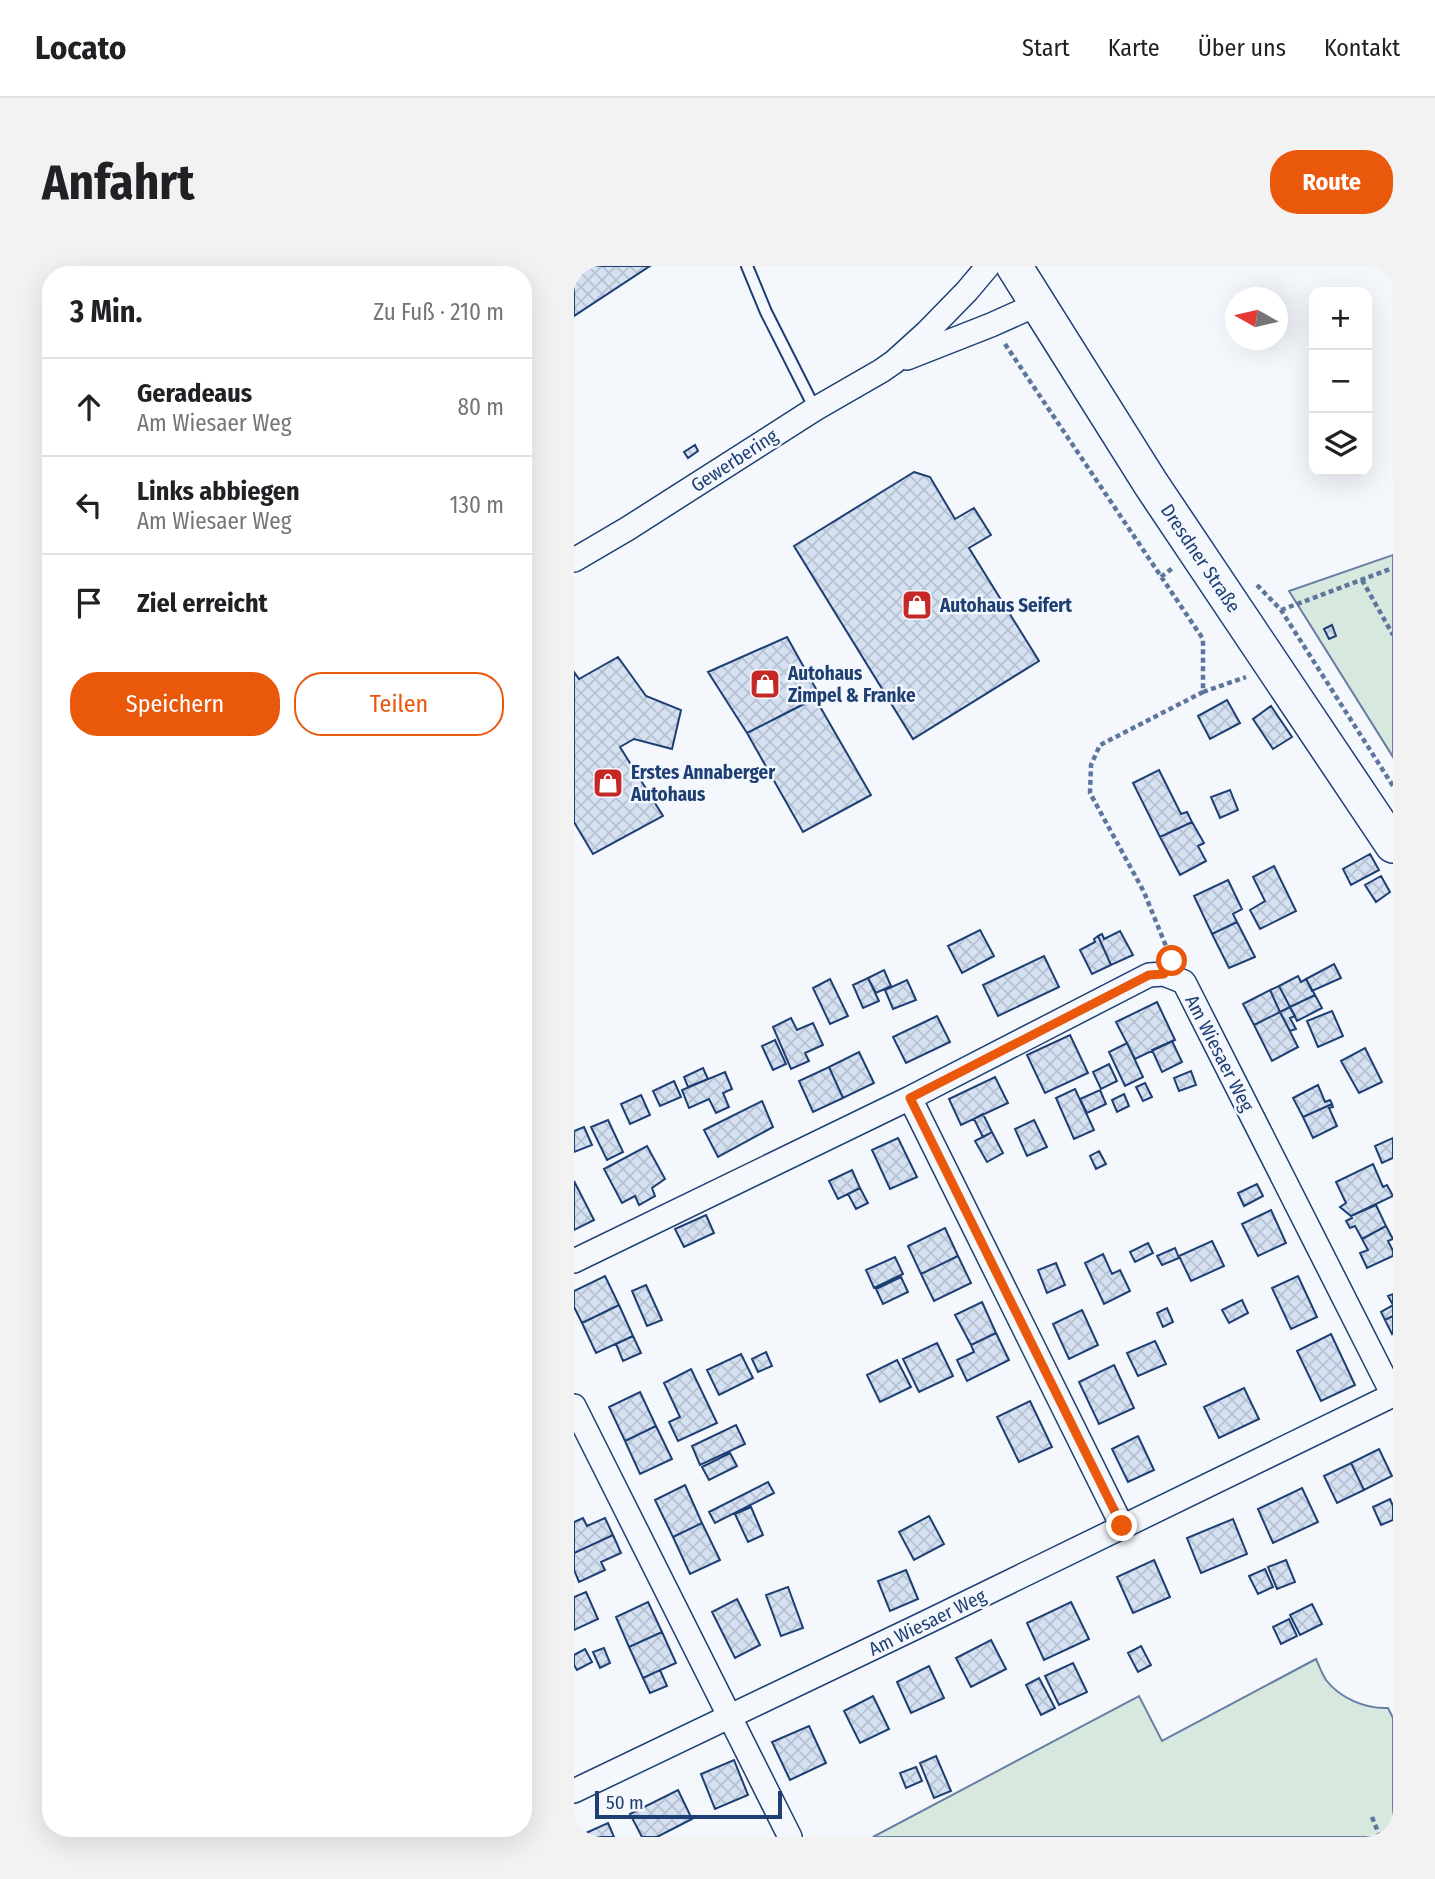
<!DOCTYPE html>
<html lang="de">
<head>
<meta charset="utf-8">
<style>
  body { margin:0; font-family:"Fira Sans Condensed",sans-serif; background:#f2f2f2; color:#202124 }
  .controls { position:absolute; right:21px; top:21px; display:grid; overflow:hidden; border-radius:14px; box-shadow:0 7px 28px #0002 }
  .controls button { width:63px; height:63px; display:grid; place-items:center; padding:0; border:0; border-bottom:2px solid #e0e0e0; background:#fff; color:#202124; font:35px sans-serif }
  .compass { position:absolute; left:651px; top:21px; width:63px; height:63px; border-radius:50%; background:#fff; box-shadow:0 7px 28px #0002; rotate:278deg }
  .scale { position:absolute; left:21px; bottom:18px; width:187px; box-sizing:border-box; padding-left:7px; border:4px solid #1d3f73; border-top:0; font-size:19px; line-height:24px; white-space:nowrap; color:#1d3f73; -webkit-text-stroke:5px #f4f7fb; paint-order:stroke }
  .stop { position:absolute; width:21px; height:21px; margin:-16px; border:5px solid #ea580c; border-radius:50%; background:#fff }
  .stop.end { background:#ea580c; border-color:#fff; box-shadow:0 2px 7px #0008 }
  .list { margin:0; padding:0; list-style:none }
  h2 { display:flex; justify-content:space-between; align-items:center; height:91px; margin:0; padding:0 28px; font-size:30px }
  h2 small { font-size:23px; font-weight:400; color:#757577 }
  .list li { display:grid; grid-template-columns:46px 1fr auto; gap:21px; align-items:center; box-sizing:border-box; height:98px; padding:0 28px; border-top:2px solid #e0e0e0 }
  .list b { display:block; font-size:26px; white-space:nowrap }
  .list p { margin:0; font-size:23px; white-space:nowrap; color:#757577 }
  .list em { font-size:23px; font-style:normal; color:#757577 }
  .actions { display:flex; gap:14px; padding:21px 28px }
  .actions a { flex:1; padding:16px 0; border:2px solid #ea580c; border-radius:28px; text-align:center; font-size:24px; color:#ea580c }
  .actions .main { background:#ea580c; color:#fff }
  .icon { flex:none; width:38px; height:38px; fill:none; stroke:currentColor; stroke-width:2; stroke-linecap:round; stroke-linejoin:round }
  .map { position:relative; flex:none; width:819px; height:1571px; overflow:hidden; border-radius:28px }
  header { display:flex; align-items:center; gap:42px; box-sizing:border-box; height:98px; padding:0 35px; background:#fff; border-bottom:2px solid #e0e0e0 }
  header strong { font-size:33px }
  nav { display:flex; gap:38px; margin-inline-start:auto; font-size:24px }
  .intro { display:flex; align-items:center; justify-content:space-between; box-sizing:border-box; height:168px; padding:0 42px }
  h1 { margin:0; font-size:49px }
  .button { padding:18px 32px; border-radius:28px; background:#ea580c; color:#fff; font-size:24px; font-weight:700 }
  main { display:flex; gap:42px; padding:0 42px }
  aside { flex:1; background:#fff; border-radius:28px; box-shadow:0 7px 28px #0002 }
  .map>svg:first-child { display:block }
  .garden { fill:#d7e8df; stroke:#687fa3; stroke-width:2 }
  .building { fill:url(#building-cross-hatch); stroke:#1d3f73; stroke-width:2 }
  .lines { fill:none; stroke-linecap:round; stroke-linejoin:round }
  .service-casing { stroke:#1d3f73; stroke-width:14 }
  .minor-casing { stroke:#1d3f73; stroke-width:26 }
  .primary-casing { stroke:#1d3f73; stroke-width:38 }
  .path { stroke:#5e769c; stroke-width:4.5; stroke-dasharray:5 3.5; stroke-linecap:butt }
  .service { stroke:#f4f7fb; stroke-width:10 }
  .minor { stroke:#f4f7fb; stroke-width:23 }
  .primary { stroke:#f4f7fb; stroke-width:35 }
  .route { stroke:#ea580c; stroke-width:9 }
  .labels { text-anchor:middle; stroke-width:5; stroke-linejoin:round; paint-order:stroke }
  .street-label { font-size:19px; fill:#1d3f73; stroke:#f4f7fb }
  .poi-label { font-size:19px; font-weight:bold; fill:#1d3f73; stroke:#f4f7fb; text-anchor:start }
</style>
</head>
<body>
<header>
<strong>Locato</strong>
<nav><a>Start</a><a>Karte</a><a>Über uns</a><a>Kontakt</a></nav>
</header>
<div class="intro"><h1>Anfahrt</h1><a class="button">Route</a></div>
<main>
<aside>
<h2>3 Min.<small>Zu Fuß · 210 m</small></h2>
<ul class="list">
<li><svg class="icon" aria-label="ahead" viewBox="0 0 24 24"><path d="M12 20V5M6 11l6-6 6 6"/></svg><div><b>Geradeaus</b><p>Am Wiesaer Weg</p></div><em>80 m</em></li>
<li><svg class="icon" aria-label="left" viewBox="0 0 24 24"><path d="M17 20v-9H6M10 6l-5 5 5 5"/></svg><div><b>Links abbiegen</b><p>Am Wiesaer Weg</p></div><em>130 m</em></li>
<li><svg class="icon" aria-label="arrive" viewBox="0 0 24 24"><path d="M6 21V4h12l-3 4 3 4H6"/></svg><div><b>Ziel erreicht</b></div></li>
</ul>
<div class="actions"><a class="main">Speichern</a><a>Teilen</a></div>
</aside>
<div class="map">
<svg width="819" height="1571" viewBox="0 0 819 1571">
  <defs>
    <pattern id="building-cross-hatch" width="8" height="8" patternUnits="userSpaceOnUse" patternTransform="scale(1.75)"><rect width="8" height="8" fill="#d5e0f0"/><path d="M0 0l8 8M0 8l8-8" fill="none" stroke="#b6c1d1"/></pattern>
  </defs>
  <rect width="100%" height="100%" fill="#f4f7fb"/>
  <path class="garden" d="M819 289V491L715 325Z
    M742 1393C745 1400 748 1408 752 1414 766 1432 791 1443 814 1442L819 1452V1571H299L565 1430 588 1475Z"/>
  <path class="building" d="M0 0H76L0 50Z
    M121 179 124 185 114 192 110 186Z
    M340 206 356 211 381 253 400 242 417 269 395 282 465 395 339 473 220 280Z
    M758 359 762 370 755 373 750 363Z
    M213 371 246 430 173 467 134 406Z
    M44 391 72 430 107 444 98 483 60 473 46 481 89 550 19 588 0 556V406L5 413Z
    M241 432 297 529 229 566 173 467Z
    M653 434 666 457 636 473 624 450Z
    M697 440 718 471 699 483 679 453Z
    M585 504 607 548 613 546 618 556 586 571 559 517Z
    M656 524 664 544 646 552 637 531Z
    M618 556 630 577 624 580 632 595 606 609 586 571Z
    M796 588 805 604 777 619 769 603Z
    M700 600 722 645 686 663 676 644 691 635 679 611Z
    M807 610 816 626 802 636 791 619Z
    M654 614 668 643 659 648 663 656 638 668 620 630Z
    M663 656 681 691 655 702 638 668Z
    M406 664 420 690 388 707 374 680Z
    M546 665 559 689 537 699 524 670 528 668 530 673Z
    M524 670 537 699 518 708 506 684 521 676 520 673Z
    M470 690 485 721 424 750 409 719Z
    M760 698 767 712 738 725 732 713Z
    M310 704 317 720 302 727 294 712Z
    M724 710 727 716 732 713 741 729 716 741 705 720Z
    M294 712 305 735 289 742 279 719Z
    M256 713 274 750 256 758 239 722Z
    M333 714 342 734 319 743 311 724Z
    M705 720 716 741 706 746 696 724Z
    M696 724 706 746 680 759 669 738Z
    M741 729 748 742 723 755 716 741Z
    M583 736 601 774 561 793 542 756Z
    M716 741 721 750 716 752 722 763 716 765 706 746Z
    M758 745 769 770 744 781 733 755Z
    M706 746 724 781 698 795 680 759Z
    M363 750 376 776 332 797 319 771Z
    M217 752 223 764 239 757 249 779 231 787 235 795 217 803 199 761Z
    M496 769 514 807 471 827 453 789Z
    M201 774 212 798 199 804 188 780Z
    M598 775 608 796 588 806 578 784Z
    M553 777 569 811 551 820 535 786Z
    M791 782 808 816 785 827 767 795Z
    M285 786 300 817 269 832 255 801Z
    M535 798 543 815 527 823 519 806Z
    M255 801 269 832 239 846 225 815Z
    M129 802 134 813 114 821 110 811Z
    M617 805 622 819 605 825 600 812Z
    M151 806 158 823 149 827 155 841 142 847 135 833 115 842 108 824Z
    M421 811 434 837 387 859 375 833Z
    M100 815 107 831 86 840 79 825Z
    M571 817 578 831 569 835 562 821Z
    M744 819 751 836 756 834 758 838 729 851 719 832Z
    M501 823 520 864 500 873 482 832Z
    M526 824 532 838 513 847 506 833Z
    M550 828 555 840 543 846 538 834Z
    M67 829 76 849 56 858 47 838Z
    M188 835 199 861 144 891 130 864Z
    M758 838 759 841 755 842 763 860 739 872 729 851Z
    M409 848 418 866 409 871 400 853Z
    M34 854 49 886 33 894 17 861Z
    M460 854 473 881 453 890 441 863Z
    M10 861 18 879 0 886V865Z
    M418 866 429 887 413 896 401 875Z
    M324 872 343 911 316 923 298 884Z
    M819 872V892L808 897 801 880Z
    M73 880 91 913 78 922 81 930 65 939 61 930 48 937 30 903Z
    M525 885 532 898 522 903 516 890Z
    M799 898 809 921 813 919 819 930 777 950 766 941 772 937 762 916Z
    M278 904 286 922 264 933 255 915Z
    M0 915 20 954 0 964Z
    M683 918 689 930 670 940 664 927Z
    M286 922 294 937 282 943 274 928Z
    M802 939 812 960 788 973 781 960 776 962 772 955 778 952 777 950Z
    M697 944 712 977 684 990 668 958Z
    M132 949 140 967 110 981 101 963Z
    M812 960 819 973 814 975 819 985V990L793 1002 786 987 794 984 788 973Z
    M371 962 384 990 347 1008 334 980Z
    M638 975 650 1000 617 1015 605 990Z
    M574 977 579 987 561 996 556 986Z
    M601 982 605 992 588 999 583 990Z
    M529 988 538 1008 546 1004 556 1025 530 1038 511 997Z
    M384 990 397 1017 360 1035 347 1008Z
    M321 991 329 1008 300 1022 292 1004Z
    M482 997 491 1019 473 1027 464 1004Z
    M31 1010 45 1039 8 1057 0 1041V1025Z
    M724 1010 743 1051 717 1063 698 1022Z
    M327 1011 334 1026 309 1038 302 1023Z
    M72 1019 88 1054 73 1060 58 1025Z
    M819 1028V1050L811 1054 807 1046 819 1039 814 1030Z
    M668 1034 674 1047 655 1057 648 1044Z
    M408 1036 422 1067 397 1079 381 1049Z
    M45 1039 59 1070 22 1087 8 1057Z
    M593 1042 599 1056 589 1061 583 1047Z
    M508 1044 524 1079 495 1093 479 1058Z
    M819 1050V1067L818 1068 811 1054Z
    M422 1067 435 1094 393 1115 383 1094 400 1086 397 1079Z
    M757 1068 781 1119 747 1135 723 1085Z
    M59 1070 67 1087 49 1095 42 1078Z
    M581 1075 592 1098 564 1110 553 1087Z
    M363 1077 379 1110 345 1126 329 1093Z
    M192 1086 198 1100 184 1106 178 1093Z
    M167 1088 179 1112 145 1129 133 1104Z
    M323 1094 337 1121 306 1136 293 1109Z
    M540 1099 560 1142 525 1158 505 1116Z
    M117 1103 143 1157 104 1175 95 1156 106 1151 90 1117Z
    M670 1122 685 1153 645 1172 630 1141Z
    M66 1126 82 1160 51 1175 35 1141Z
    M456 1135 478 1181 445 1196 423 1151Z
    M162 1159 171 1178 126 1199 118 1180Z
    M82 1160 98 1193 66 1208 51 1175Z
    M564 1170 580 1204 554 1216 538 1183Z
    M805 1183 818 1210 790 1224 777 1197Z
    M156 1187 163 1200 135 1214 128 1201Z
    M777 1197 790 1224 763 1237 750 1210Z
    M194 1216 200 1227 141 1257 135 1246Z
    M111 1219 128 1257 99 1271 81 1234Z
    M728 1222 744 1256 699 1277 684 1243Z
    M816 1233 819 1240V1254L807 1259 799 1241Z
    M177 1241 189 1269 174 1276 161 1248Z
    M355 1250 370 1278 340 1294 325 1266Z
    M9 1252 13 1260 31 1252 39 1269 0 1287V1256Z
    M659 1253 673 1288 627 1307 613 1272Z
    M128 1257 146 1294 116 1308 99 1271Z
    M39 1269 47 1287 27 1296 31 1304 5 1316 0 1304V1287Z
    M580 1294 596 1331 559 1347 543 1311Z
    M712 1294 721 1316 703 1323 694 1301Z
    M691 1303 699 1321 684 1328 675 1310Z
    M332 1304 344 1333 316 1345 304 1315Z
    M214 1321 229 1362 207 1370 192 1329Z
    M12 1326 24 1353 0 1364V1331Z
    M163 1333 186 1379 161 1392 138 1346Z
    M74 1336 88 1366 55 1381 42 1351Z
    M497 1336 515 1373 470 1394 453 1357Z
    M738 1338 748 1358 726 1369 716 1349Z
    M715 1353 723 1370 707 1378 699 1361Z
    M88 1366 102 1397 69 1412 55 1381Z
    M417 1374 432 1403 397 1421 382 1392Z
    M567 1380 577 1399 564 1406 554 1387Z
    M30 1382 36 1397 26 1402 19 1386Z
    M11 1383 18 1396 3 1404 0 1399V1389Z
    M499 1397 513 1426 485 1439 471 1410Z
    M355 1400 370 1432 337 1447 323 1416Z
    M86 1404 93 1420 76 1427 69 1412Z
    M465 1412 481 1442 467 1449 452 1419Z
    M299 1430 315 1463 286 1477 270 1445Z
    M235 1460 252 1497 216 1514 198 1476Z
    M362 1490 377 1525 360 1532 346 1497Z
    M160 1494 174 1529 141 1543 127 1508Z
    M342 1501 348 1515 332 1522 326 1507Z
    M104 1524 118 1553 83 1571H68L56 1548Z
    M34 1557 40 1571H3Z"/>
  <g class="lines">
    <g class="service-casing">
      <path id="service" d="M173 0 192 46 241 143"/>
    </g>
    <g class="minor-casing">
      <path id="minor" d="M333 92 417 59 464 38
        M0 294 53 263 241 143 307 105 320 96 352 67 393 25 414 0
        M336 832 548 1260
        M0 995 336 832 575 709 590 708 610 716 819 1129 353 1356 0 1525
        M0 1140 216 1571"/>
    </g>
    <g class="primary-casing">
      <path id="primary" d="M440 0 577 218 819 579"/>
    </g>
    <path class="path" d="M431 78 629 373V426L526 479 517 499 516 527 570 626 594 685
      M587 311 600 301
      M788 314 819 369
      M683 319 707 344 819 520
      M707 344 819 302
      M629 426 672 411
      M798 1551 806 1571"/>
    <use href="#service" class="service"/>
    <use href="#minor" class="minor"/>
    <use href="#primary" class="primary"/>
  </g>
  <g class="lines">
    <path class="route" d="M548 1260 336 832 575 709 590 708 598 695"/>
  </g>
  <defs>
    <g id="shop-square" transform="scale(1.575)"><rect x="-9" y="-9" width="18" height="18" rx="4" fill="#c62828" stroke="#f4f7fb"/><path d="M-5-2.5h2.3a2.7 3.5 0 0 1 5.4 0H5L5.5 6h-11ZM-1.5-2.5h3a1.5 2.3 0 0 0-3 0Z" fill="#fff"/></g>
  </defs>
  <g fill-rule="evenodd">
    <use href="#shop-square" x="343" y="339"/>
    <use href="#shop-square" x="191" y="418"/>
    <use href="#shop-square" x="34" y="517"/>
  </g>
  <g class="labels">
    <g class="street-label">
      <text transform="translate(160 194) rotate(-33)" y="7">Gewerbering</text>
      <text transform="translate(627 292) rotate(56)" y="7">Dresdner Straße</text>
      <text transform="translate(646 787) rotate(63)" y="7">Am Wiesaer Weg</text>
      <text transform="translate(353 1356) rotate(-26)" y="7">Am Wiesaer Weg</text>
    </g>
    <g class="poi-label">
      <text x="366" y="346">Autohaus Seifert</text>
      <text x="214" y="414">Autohaus<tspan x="214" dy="22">Zimpel &amp; Franke</tspan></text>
      <text x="57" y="513">Erstes Annaberger<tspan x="57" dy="22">Autohaus</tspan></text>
    </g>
  </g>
</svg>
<div class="controls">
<button>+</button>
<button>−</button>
<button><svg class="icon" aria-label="layers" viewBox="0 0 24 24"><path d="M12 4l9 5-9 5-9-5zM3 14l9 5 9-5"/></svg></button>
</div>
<svg class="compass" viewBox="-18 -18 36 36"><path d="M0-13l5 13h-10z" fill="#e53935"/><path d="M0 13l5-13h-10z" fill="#757577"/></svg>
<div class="scale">50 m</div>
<div class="stop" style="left:598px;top:695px"></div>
<div class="stop end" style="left:548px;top:1260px"></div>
</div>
</main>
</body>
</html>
